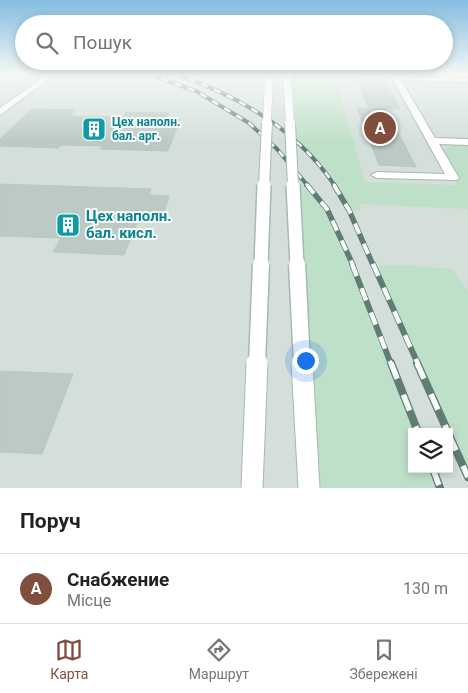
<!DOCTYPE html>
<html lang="uk">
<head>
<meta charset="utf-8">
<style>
  body { margin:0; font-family:Roboto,sans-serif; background:#f2f2f2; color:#222 }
  .controls { position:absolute; right:15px; bottom:15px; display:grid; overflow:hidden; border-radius:0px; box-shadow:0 2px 8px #0003 }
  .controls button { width:45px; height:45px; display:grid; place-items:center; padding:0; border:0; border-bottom:1px solid #e0e0e0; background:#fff; color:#222; font:25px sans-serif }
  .you { position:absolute; left:305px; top:360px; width:18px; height:18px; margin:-12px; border:4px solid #fff; border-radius:50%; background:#1a73e8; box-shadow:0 0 0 8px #1a73e833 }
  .badge { display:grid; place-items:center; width:32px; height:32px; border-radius:50%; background:#804e3d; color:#fff; font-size:16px; font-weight:700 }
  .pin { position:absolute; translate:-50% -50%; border:2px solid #fff; box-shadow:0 1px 5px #0006 }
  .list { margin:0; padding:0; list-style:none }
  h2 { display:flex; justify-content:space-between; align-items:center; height:65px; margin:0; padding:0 20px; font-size:21px }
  h2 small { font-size:16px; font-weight:400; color:#767676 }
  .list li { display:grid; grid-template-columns:32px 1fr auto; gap:15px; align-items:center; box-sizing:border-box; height:70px; padding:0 20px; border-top:1px solid #e0e0e0 }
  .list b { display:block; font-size:19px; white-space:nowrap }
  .list p { margin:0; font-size:16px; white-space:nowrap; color:#767676 }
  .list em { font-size:16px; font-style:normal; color:#767676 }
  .icon { flex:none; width:28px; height:28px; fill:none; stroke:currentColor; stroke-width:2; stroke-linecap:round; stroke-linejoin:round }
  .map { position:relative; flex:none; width:468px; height:488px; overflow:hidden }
  .search { position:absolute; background:#fff; box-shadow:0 2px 8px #0003; left:15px; right:15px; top:15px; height:55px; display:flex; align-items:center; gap:12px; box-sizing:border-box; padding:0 18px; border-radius:28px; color:#767676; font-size:19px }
  .sheet { height:135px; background:#fff }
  nav { display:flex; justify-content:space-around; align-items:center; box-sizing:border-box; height:70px; border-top:1px solid #e0e0e0; background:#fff; font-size:14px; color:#767676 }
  nav a { display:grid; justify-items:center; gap:2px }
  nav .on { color:#804e3d }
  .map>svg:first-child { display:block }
  .built { fill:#d4dfda; fill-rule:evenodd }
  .green { fill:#bfe0c8 }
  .building { fill:#bbcac4; stroke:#b8c9c2 }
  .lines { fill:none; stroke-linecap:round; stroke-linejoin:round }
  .service-casing { stroke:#a8b8b2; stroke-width:2 }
  .service { fill:#fff; fill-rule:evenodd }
  .rail-far3-casing { stroke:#5f7d75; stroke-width:4 }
  .rail-far2-casing { stroke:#5f7d75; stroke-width:5.5 }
  .rail-far1-casing { stroke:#5f7d75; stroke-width:6 }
  .rail-casing { stroke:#5f7d75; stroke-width:8 }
  .rail-far3 { stroke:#f7fbf9; stroke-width:2.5; stroke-dasharray:7; stroke-linecap:butt }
  .rail-far2 { stroke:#f7fbf9; stroke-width:4; stroke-dasharray:11; stroke-linecap:butt }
  .rail-far1 { stroke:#f7fbf9; stroke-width:4.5; stroke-dasharray:13; stroke-linecap:butt }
  .rail { stroke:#f7fbf9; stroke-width:5.5; stroke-dasharray:17; stroke-linecap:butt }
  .service-bridge-far4-casing { stroke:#a8b8b2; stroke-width:9; stroke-linecap:butt }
  .service-bridge-far3-casing { stroke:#a8b8b2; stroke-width:12; stroke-linecap:butt }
  .service-bridge-far2-casing { stroke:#a8b8b2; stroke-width:16; stroke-linecap:butt }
  .service-bridge-far1-casing { stroke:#a8b8b2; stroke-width:19; stroke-linecap:butt }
  .service-bridge-casing { stroke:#a8b8b2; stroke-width:23; stroke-linecap:butt }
  .service-bridge-far4 { stroke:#fff; stroke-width:8 }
  .service-bridge-far3 { stroke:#fff; stroke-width:10 }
  .service-bridge-far2 { stroke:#fff; stroke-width:13 }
  .service-bridge-far1 { stroke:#fff; stroke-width:16 }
  .service-bridge { stroke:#fff; stroke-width:21 }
  .labels { text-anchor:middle; stroke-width:4; stroke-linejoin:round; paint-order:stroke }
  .far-culture-label { font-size:12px; font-weight:bold; fill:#0d838f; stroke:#f7fbf9; text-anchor:start }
  .culture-label { font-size:15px; font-weight:bold; fill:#0d838f; stroke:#f7fbf9; text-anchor:start }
</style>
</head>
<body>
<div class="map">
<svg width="468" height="488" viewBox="0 0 468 488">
  <rect width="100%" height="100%" fill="#e6efeb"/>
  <path class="built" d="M0 74H468V488H0ZM412 432H449V469H412Z"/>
  <path class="green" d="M287 74H468V80L335 77 365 182 457 185 439 152C451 145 454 145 468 146V209L359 204 360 211 349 210C333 182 315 158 290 138Z
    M292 167 327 209 345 245 418 432H412V469H433L440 488H309Z
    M406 265 453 269 468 291V477L374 266Z"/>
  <path class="building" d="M358 79 384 80 400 109 368 108Z
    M357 108 386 109 416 167 379 165Z
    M32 109 75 110 70 116 123 117 126 112 169 113 166 119H180L168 151 100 149 103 146 61 145 58 148 0 146V139Z
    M0 184 151 189 149 195 169 196 163 215 141 214 124 255 53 252 61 238 0 236Z
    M0 371 73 374 42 454 0 452Z"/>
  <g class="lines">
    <g class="service-casing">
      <path id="service" d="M37 74H48V80L0 115V108L41 79V77Z
        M393 76 468 78V82L401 80 435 138 468 139V145L439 144 459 178 457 180 377 178 371 175 377 172 445 174 392 78Z"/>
    </g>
    <use href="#service" class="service"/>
    <g class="rail-far3-casing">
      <path id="rail-far3" d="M148 74 196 91 249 123 277 149 308 186
        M175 74C237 95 298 130 335 186"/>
    </g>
    <g class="rail-far2-casing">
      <path id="rail-far2" d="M307 185 327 209 353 265
        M334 185 349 210 373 265"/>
    </g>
    <g class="rail-far1-casing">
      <path id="rail-far1" d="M352 264 391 364
        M373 264 418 364"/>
    </g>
    <g class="rail-casing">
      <path id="rail" d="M391 363 418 432
        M417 363 448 432
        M449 435 468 477
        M433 469 440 488"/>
    </g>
    <use href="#rail-far3" class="rail-far3"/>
    <use href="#rail-far2" class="rail-far2"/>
    <use href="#rail-far1" class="rail-far1"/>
    <use href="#rail" class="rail"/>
    <g class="service-bridge-far4-casing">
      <path id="service-bridge-far4" d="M287 74 290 124
        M267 124 269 74"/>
    </g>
    <g class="service-bridge-far3-casing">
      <path id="service-bridge-far3" d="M290 123 293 186
        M264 186 267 123"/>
    </g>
    <g class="service-bridge-far2-casing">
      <path id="service-bridge-far2" d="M293 185 297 265
        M261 265 264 185"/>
    </g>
    <g class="service-bridge-far1-casing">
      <path id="service-bridge-far1" d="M297 264 302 364
        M257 364 261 264"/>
    </g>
    <g class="service-bridge-casing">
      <path id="service-bridge" d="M302 363 309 488
        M252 488 257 363"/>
    </g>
    <use href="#service-bridge-far4" class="service-bridge-far4"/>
    <use href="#service-bridge-far3" class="service-bridge-far3"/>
    <use href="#service-bridge-far2" class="service-bridge-far2"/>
    <use href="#service-bridge-far1" class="service-bridge-far1"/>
    <use href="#service-bridge" class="service-bridge"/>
  </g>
  <linearGradient id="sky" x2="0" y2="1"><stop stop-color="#84bce0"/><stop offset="0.52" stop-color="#f4f8f6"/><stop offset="1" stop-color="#f4f8f6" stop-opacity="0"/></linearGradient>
  <rect width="468" height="142" fill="url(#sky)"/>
  <defs>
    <g id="building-square" transform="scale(1.25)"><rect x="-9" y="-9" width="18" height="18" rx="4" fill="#0f9aa8" stroke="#f7fbf9"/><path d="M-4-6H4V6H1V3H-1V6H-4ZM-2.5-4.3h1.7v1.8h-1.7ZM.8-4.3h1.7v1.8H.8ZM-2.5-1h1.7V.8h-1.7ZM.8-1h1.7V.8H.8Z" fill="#fff"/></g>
  </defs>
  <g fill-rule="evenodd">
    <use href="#building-square" x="94" y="129"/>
    <use href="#building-square" x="68" y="225"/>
  </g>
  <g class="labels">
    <g class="far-culture-label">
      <text x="112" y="126">Цех наполн.<tspan x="112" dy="14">бал. арг.</tspan></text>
    </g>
    <g class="culture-label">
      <text x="86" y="221">Цех наполн.<tspan x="86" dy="17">бал. кисл.</tspan></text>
    </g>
  </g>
</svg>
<div class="controls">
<button><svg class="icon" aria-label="layers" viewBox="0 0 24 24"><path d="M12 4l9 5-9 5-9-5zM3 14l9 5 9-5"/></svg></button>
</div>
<div class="you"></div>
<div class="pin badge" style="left:380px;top:128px">A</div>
<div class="search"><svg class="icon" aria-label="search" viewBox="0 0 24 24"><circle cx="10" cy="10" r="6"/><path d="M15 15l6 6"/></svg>Пошук</div>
</div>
<section class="sheet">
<h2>Поруч<small></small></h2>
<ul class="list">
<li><span class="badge">A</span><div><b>Снабжение</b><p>Місце</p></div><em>130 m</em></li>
</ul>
</section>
<nav>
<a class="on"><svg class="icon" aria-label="map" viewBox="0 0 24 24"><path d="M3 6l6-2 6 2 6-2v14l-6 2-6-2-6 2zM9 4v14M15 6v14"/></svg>Карта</a>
<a><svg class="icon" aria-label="directions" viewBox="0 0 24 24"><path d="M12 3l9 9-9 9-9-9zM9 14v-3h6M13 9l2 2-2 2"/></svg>Маршрут</a>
<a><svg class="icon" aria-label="saved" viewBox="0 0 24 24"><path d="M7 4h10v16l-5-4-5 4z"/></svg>Збережені</a>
</nav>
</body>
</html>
